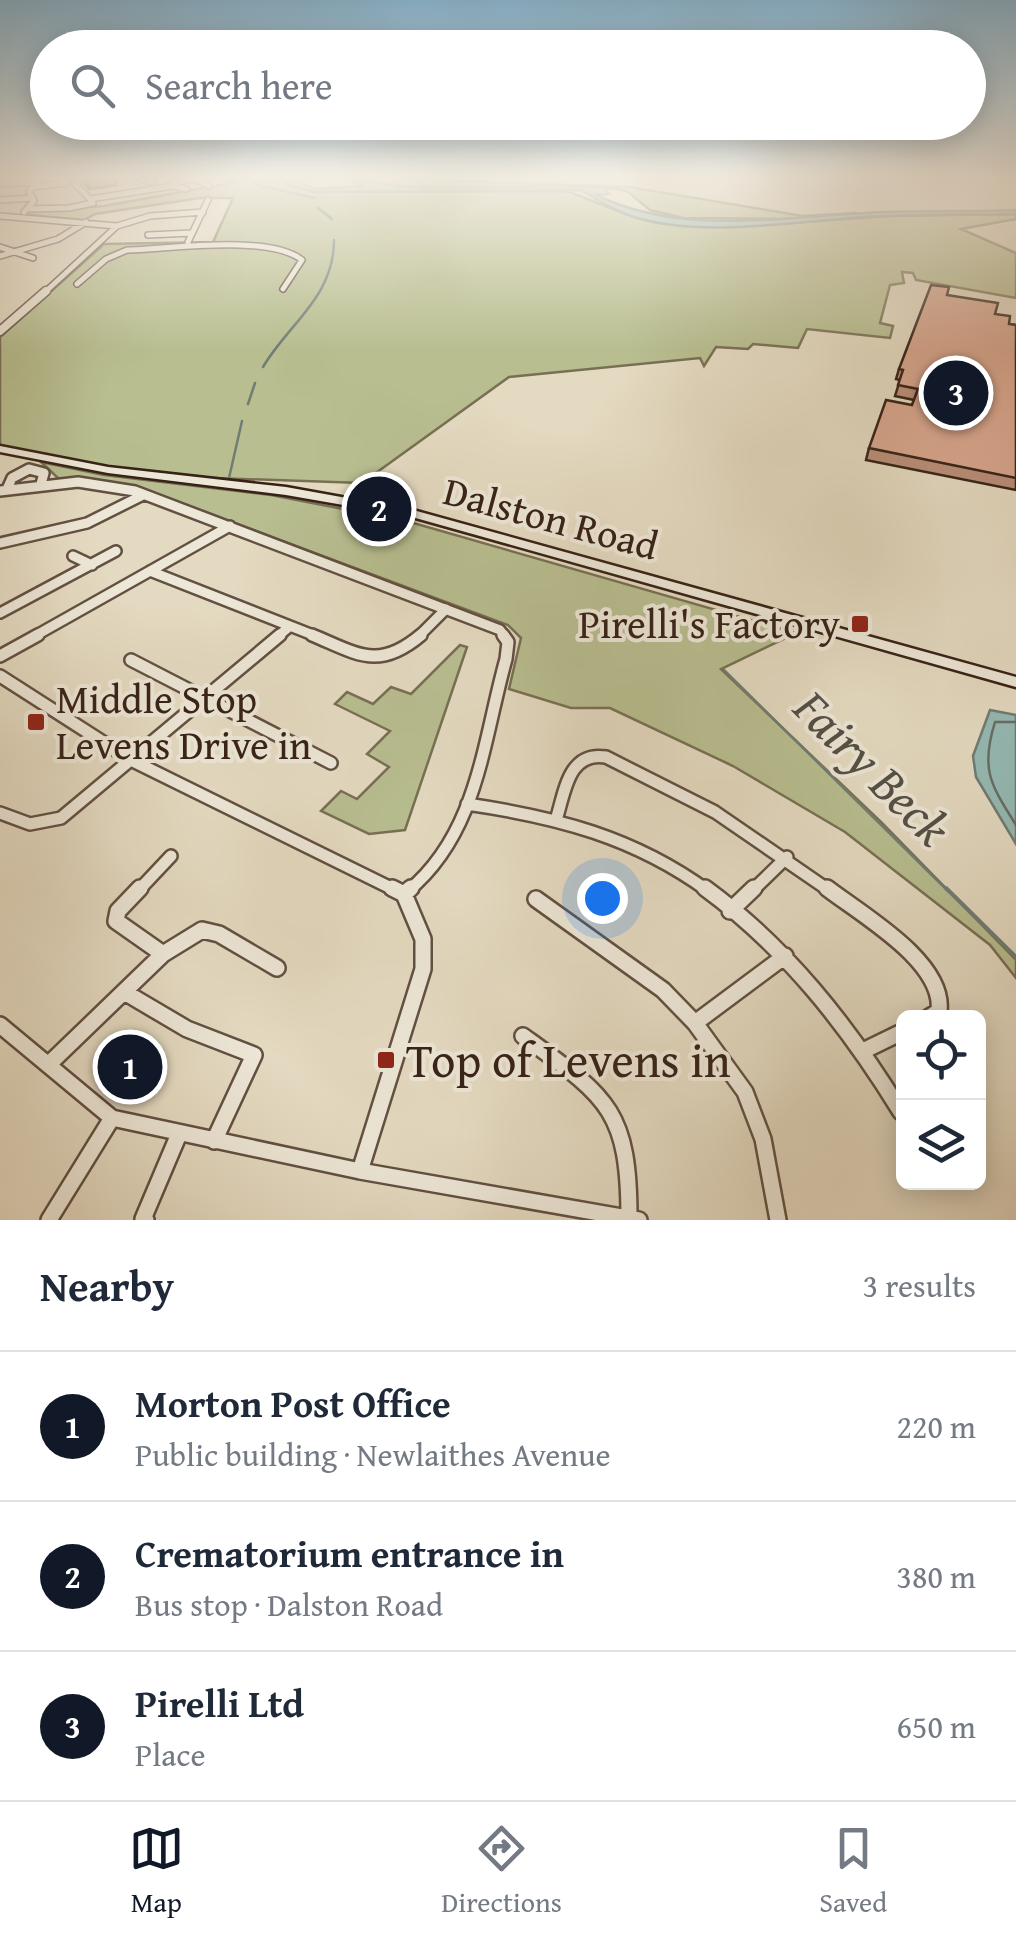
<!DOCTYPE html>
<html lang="en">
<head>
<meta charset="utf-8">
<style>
  body { margin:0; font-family:"Gentium Book Plus",serif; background:#f2f2f3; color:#1f2937 }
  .controls { position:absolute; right:30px; bottom:30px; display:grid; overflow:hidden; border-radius:15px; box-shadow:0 5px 25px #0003 }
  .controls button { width:90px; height:90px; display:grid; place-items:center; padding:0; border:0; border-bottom:2px solid #e0e1e3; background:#fff; color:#1f2937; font:50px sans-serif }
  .you { position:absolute; left:602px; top:898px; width:35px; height:35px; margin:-25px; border:8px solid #fff; border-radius:50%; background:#1a73e8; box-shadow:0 0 0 15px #1a73e833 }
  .badge { display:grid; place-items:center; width:65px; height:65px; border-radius:50%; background:#111827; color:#fff; font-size:32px; font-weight:700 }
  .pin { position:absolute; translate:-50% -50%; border:5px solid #fff; box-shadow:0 2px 10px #0006 }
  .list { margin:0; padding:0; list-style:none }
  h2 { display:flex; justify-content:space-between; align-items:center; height:130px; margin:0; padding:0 40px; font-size:42px }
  h2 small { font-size:32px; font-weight:400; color:#747a83 }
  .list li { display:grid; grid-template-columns:65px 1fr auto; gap:30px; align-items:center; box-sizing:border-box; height:150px; padding:0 40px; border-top:2px solid #e0e1e3 }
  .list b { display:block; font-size:38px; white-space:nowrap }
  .list p { margin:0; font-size:32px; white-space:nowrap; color:#747a83 }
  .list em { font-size:32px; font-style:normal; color:#747a83 }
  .icon { flex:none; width:55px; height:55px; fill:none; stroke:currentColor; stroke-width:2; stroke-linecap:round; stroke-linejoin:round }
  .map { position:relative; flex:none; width:1016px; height:1220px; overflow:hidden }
  .search { position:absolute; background:#fff; box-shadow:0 5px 25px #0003; left:30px; right:30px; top:30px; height:110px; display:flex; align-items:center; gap:25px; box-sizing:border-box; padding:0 35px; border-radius:55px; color:#747a83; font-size:38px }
  .sheet { height:580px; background:#fff }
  nav { display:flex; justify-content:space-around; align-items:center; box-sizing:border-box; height:140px; border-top:2px solid #e0e1e3; background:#fff; font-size:28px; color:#747a83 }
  nav a { display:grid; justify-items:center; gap:5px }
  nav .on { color:#111827 }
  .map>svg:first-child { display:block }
  .green { fill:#b8be90; stroke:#787054; stroke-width:2.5 }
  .water { fill:#95bab4; stroke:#6f7d75; stroke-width:2.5 }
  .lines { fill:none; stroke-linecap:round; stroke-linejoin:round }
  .shore { stroke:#666e66; stroke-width:2.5 }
  .stream-far1 { stroke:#6f7d75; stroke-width:2.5 }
  .stream { stroke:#6f7d75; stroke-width:4 }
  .street-far4-casing { stroke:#625042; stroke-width:8 }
  .street-far3-casing { stroke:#625042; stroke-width:11 }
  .street-far2-casing { stroke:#625042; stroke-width:14 }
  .street-far1-casing { stroke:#625042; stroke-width:16 }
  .street-casing { stroke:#625042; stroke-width:20 }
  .secondary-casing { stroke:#372217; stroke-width:5 }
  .street-far4 { stroke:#ede7d7; stroke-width:5 }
  .street-far3 { stroke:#ede7d7; stroke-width:8 }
  .street-far2 { stroke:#ede7d7; stroke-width:9 }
  .street-far1 { stroke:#ede7d7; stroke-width:11 }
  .street { stroke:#ede7d7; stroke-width:15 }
  .secondary { fill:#ede7d7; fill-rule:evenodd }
  .wall { fill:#b98e79; stroke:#372217; stroke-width:2.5 }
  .shaded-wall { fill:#967463; stroke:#372217; stroke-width:2.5 }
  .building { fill:#d7a58d; stroke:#372217; stroke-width:2.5 }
  .poi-dot { fill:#8f2418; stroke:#ede7d7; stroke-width:4 }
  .labels { text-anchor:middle; stroke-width:8; stroke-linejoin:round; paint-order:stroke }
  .street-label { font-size:40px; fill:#372217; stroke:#ede7d7 }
  .poi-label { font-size:40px; fill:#372217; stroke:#ede7d7; text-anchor:end }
  .near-poi-label { font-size:48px; fill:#372217; stroke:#ede7d7; text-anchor:start }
  .near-water-label { font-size:50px; font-style:italic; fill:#535046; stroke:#ede7d7 }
</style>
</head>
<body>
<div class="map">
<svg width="1016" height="1220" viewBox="0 0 1016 1220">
  <rect width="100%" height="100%" fill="#e4dac1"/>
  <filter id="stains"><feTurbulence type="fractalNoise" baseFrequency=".002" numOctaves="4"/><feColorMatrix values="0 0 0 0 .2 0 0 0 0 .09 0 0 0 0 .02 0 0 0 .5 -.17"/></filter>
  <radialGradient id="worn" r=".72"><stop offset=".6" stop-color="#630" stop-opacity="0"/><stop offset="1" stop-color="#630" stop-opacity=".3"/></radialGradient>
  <path class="green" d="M221 178H287L285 183 315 192 567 191 634 217 706 225H764L885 216 1016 214V219L961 229 1016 253V298L916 280 913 273 902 272 904 283 890 285 880 323 893 326 890 338 807 329 798 348 753 344 748 349 716 347 704 366 700 358 509 377 362 483 154 476 0 448V337L104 244 213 242 233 198H200L95 214 84 220 28 215V211L104 206 231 183Z
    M379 178 629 187 803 216 856 213 799 219 683 218 650 210 627 191 604 187H406L389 185Z
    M41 462 104 475 271 495 410 522 796 633 721 669 882 823 1016 960V978L990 945 845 832 733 766 610 708H571L509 689 521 638 508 625 140 488 59 479Z
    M460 645 467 647 405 830 369 834 321 811 341 791 357 799 389 767 367 754 390 731 335 704 347 692 373 704 391 687 411 694Z"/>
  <path class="water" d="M287 178H311L297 182 315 189 363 186 346 178 406 187H604L609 194 596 195C685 238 791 215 885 212 929 210 972 212 1016 210V214C973 215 929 214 886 216 811 218 706 240 634 217 615 211 596 199 581 190L314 192 288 185Z
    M990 710 1016 715V844L976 777 973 756Z"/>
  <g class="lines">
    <path class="shore" d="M1016 722H995C980 770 991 785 1016 825"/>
    <path class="stream-far1" d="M251 181 263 187
      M266 187 315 198
      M318 208 332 219
      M263 367C289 323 334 297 334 240
      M248 404 255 383
      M229 478 242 421
      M724 670 948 891"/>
    <path class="stream" d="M946 888 1016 957"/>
    <g class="street-far4-casing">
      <path id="street-far4" d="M139 178 153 183
        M175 182 195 179 209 186
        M74 183 90 199
        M3 184 37 182
        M0 200 32 198
        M28 209 69 208 93 203 90 199 173 186 186 189
        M24 212 34 201 29 192 32 187 66 183
        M0 216 117 226 150 216 203 212
        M148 235 192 233
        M188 242 208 200
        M0 247 33 258
        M0 256 58 239 86 222
        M77 284 106 259 127 250C170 249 269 234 302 260L283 289
        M43 294 117 226"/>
    </g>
    <g class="street-far3-casing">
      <path id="street-far3" d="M0 331 46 291"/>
    </g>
    <g class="street-far2-casing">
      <path id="street-far2" d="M7 489 12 478 29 469 44 473 41 484
        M0 491 78 482 135 491 500 630 505 637
        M0 543 87 523 143 495
        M73 556 92 565
        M150 571 318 637
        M0 613 116 551
        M33 637 230 526
        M277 637 289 627
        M418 637 446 609"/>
    </g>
    <g class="street-far1-casing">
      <path id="street-far1" d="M312 635C358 654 378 671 421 635
        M0 656 38 635
        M131 660 331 763
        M0 676 131 760 397 891
        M467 804C556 817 634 837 708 891
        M0 813 30 824 61 818 280 635
        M556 820C565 792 568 751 606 757L715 812 830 891
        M138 891 171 856
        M408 891C478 833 483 741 506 659L508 642 503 635
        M752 891 787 857"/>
    </g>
    <g class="street-casing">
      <path id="street" d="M140 888 118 911 116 921 163 954
        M705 888C787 948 848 1026 901 1112
        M827 888C862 915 945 962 939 1011L928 1018
        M404 894 411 888
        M536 899 663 990 695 1023 745 1092 763 1139 778 1220
        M730 911 754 888
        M126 993 187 1029 254 1055 214 1141
        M695 1023 785 956
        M0 1025 112 1118 360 1171 639 1220
        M523 1036C607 1097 629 1109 629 1218
        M865 1050 904 1031
        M48 1065 163 954 202 930 219 934 277 968
        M360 1171 423 969V939L404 894 392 888
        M49 1220 112 1118
        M146 1220 143 1219 179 1134"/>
    </g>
    <g class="secondary-casing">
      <path id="secondary" d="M0 446 108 467 286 487 413 510 1016 677V687L412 517 286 495 108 473 0 452Z"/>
    </g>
    <use href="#street-far4" class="street-far4"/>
    <use href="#street-far3" class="street-far3"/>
    <use href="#street-far2" class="street-far2"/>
    <use href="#street-far1" class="street-far1"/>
    <use href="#street" class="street"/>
    <use href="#secondary" class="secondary"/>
  </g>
  <path class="wall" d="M79 178H115L117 185 89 189Z
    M947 295 995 314 1009 324 1016 325V490L866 460 869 448 912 405 914 400 895 396 900 380 896 379 899 369Z"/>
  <path class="shaded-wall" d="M86 178H115L117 185 89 189Z"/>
  <path class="building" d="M931 285 949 287 947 295 998 303 995 314 1010 316 1009 324 1016 325V478L869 448 886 400 912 405 918 389 898 385 903 370 899 369Z"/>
  <linearGradient id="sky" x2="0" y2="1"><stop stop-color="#87b6d3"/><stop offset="0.51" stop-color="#f3eee3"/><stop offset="1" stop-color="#f3eee3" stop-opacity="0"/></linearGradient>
  <rect width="1016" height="349" fill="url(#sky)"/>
  <g class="poi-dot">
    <rect x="850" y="614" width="20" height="20" rx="5"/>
    <rect x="26" y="712" width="20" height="20" rx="5"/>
    <rect x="376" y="1050" width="20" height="20" rx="5"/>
  </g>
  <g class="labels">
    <g class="street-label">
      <text transform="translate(551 518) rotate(15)" y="14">Dalston Road</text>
    </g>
    <g class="poi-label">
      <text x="840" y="638">Pirelli's Factory</text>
      <text x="56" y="713" text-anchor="start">Middle Stop<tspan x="56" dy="46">Levens Drive in</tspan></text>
    </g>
    <g class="near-poi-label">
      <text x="406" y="1077">Top of Levens in</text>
    </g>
    <g class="near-water-label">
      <text transform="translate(873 767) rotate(45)" y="18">Fairy Beck</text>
    </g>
  </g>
  <rect width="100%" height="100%" filter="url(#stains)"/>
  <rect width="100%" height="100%" fill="url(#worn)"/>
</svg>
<div class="controls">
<button><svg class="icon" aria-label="locate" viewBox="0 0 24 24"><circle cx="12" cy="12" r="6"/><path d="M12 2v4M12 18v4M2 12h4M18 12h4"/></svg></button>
<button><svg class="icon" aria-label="layers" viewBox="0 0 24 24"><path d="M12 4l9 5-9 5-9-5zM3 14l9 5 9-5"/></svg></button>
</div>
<div class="you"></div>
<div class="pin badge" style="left:130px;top:1067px">1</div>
<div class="pin badge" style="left:379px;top:509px">2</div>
<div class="pin badge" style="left:956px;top:393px">3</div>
<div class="search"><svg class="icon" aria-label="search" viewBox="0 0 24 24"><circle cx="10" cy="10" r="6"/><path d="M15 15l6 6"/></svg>Search here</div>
</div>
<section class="sheet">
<h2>Nearby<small>3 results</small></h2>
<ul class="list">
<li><span class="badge">1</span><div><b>Morton Post Office</b><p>Public building · Newlaithes Avenue</p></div><em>220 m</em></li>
<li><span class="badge">2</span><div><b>Crematorium entrance in</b><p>Bus stop · Dalston Road</p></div><em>380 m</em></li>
<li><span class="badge">3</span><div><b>Pirelli Ltd</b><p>Place</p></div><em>650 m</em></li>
</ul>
</section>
<nav>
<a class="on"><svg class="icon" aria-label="map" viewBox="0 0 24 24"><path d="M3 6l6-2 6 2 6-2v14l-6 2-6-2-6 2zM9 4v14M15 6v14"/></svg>Map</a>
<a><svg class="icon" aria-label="directions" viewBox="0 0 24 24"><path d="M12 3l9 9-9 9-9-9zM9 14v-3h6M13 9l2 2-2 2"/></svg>Directions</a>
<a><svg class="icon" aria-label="saved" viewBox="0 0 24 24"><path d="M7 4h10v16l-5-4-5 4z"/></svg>Saved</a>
</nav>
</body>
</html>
